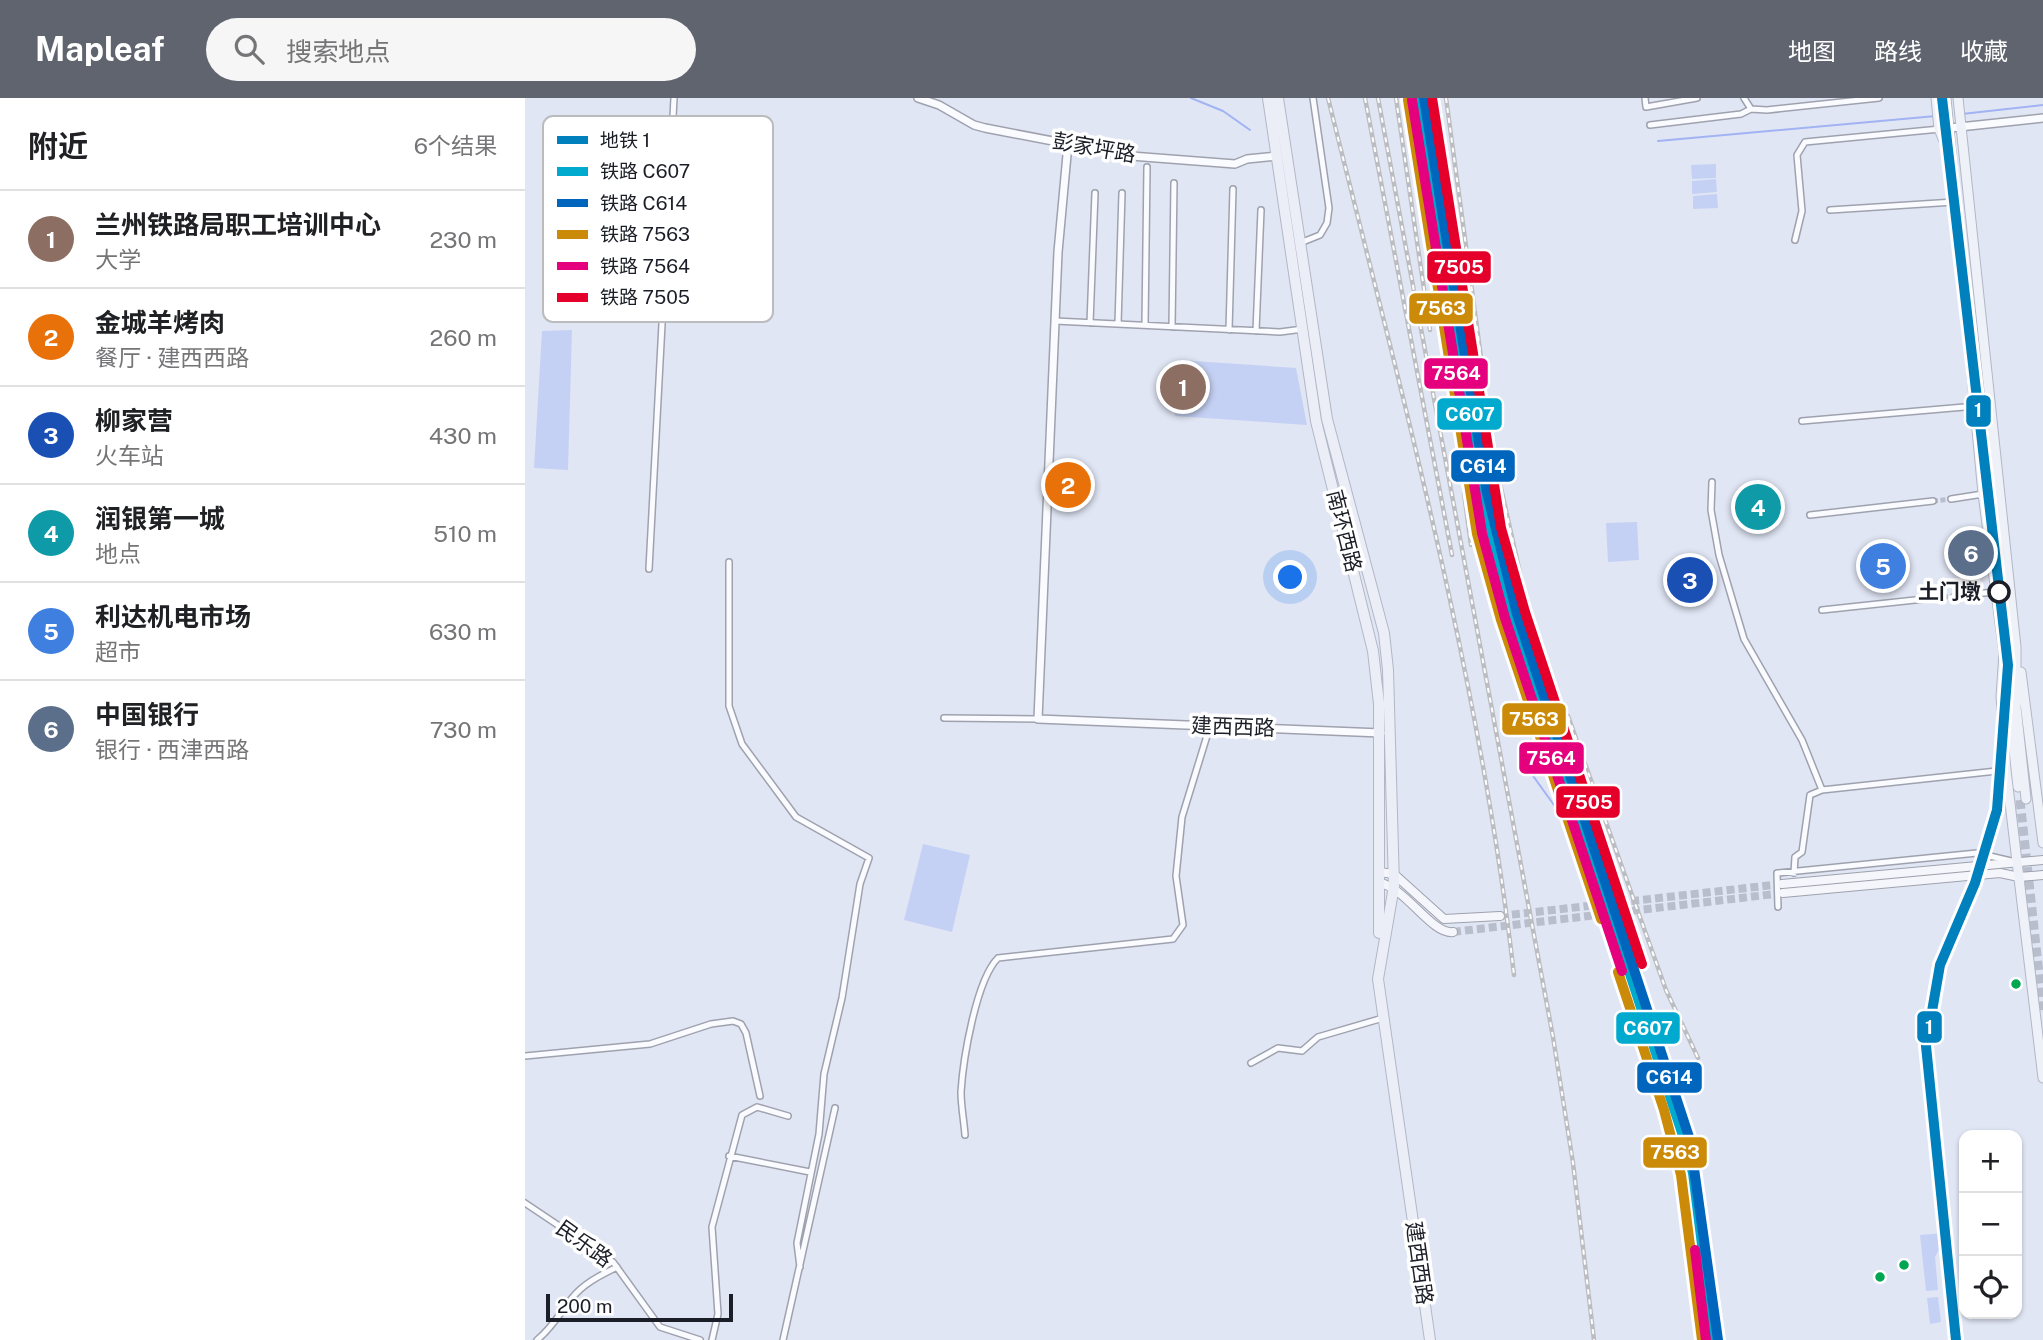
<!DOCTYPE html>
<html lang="zh">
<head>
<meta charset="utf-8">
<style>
  body { margin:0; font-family:"Public Sans","Noto Sans SC",sans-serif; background:#f6f6f6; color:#202124 }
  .controls { position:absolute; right:21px; bottom:21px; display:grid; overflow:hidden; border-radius:14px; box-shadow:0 2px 5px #0004 }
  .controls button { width:63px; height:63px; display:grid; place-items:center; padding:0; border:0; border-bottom:2px solid #e0e0e0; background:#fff; color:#202124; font:35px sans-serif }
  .scale { position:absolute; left:21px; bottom:18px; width:187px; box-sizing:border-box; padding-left:7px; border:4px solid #1b1e27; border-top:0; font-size:19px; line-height:24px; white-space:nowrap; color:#1b1e27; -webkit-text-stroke:5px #fff; paint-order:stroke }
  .you { position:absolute; left:766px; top:480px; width:24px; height:24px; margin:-18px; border:5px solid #fff; border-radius:50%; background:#1a73e8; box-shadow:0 0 0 10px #1a73e833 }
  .badge { display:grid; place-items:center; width:46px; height:46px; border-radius:50%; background:#60646f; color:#fff; font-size:23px; font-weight:700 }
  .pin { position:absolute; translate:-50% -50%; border:4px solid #fff; box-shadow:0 2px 7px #0006 }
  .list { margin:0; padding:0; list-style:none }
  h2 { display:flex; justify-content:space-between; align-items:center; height:91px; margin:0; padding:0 28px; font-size:30px }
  h2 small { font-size:23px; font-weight:400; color:#757577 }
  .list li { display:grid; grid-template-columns:46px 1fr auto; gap:21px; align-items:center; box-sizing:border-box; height:98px; padding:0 28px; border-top:2px solid #e0e0e0 }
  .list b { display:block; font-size:26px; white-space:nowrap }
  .list p { margin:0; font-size:23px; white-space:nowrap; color:#757577 }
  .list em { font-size:23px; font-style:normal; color:#757577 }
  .icon { flex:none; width:38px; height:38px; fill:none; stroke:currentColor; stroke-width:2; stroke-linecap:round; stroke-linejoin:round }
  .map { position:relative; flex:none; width:1518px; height:1242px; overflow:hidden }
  header { display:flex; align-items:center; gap:42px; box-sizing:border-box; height:98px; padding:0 35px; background:#60646f; color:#fff }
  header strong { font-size:33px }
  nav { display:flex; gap:38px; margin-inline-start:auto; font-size:24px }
  .search { width:490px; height:63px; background:#f6f6f6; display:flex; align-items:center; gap:18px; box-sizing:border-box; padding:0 24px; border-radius:38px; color:#757577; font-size:26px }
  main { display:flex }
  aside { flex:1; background:#fff }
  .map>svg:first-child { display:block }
  .green { fill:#c5d1f4 }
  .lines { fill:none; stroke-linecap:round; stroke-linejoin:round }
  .stream { stroke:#a1b3f2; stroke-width:2 }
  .minor-tunnel { stroke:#b9becc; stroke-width:5; stroke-dasharray:5 2.5; stroke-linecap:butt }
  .secondary-tunnel { stroke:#b9becc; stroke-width:8; stroke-dasharray:8 4; stroke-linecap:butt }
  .primary-tunnel { stroke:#b9becc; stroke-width:9; stroke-dasharray:9 4.5; stroke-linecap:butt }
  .minor-casing { stroke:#9fa2ae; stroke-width:8 }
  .tertiary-casing { stroke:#9fa2ae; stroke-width:10 }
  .secondary-casing { stroke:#9fa2ae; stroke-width:10 }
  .primary-casing { stroke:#b2b7c6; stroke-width:11 }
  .trunk-casing { stroke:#b2b7c6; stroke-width:12 }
  .minor { stroke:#fafbfe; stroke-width:5 }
  .tertiary { stroke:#fafbfe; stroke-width:7 }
  .secondary { stroke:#f5f6fb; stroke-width:8 }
  .primary { stroke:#eff1f8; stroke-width:9 }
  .trunk { stroke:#ebeef6; stroke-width:10 }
  .rail-casing { stroke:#bcbdc1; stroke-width:4.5 }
  .rail { stroke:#fff; stroke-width:2; stroke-dasharray:5; stroke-linecap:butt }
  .rail-1-casing { stroke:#fff; stroke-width:16 }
  .rail-2-casing { stroke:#fff; stroke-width:16 }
  .rail-3-casing { stroke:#fff; stroke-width:16 }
  .rail-4-casing { stroke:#fff; stroke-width:16 }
  .rail-5-casing { stroke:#fff; stroke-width:16 }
  .rail-1 { stroke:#00a9ce; stroke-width:10 }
  .rail-2 { stroke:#0065bd; stroke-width:10 }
  .rail-3 { stroke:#cb8b08; stroke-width:10 }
  .rail-4 { stroke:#e5007d; stroke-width:10 }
  .rail-5 { stroke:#e4002b; stroke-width:10 }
  .metro-1-casing { stroke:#fff; stroke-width:16 }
  .metro-1 { stroke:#0080bc; stroke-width:10 }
  .stop-dot { fill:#fff; stroke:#1b1e27; stroke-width:3.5 }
  .bus-dot { fill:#00a651; stroke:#fff; stroke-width:2.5 }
  .labels { text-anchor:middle; stroke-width:7; stroke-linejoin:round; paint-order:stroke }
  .street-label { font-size:21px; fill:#1b1e27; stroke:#fff }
  .stop-label { font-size:21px; font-weight:bold; fill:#1b1e27; stroke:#fff; text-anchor:end }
  .key { fill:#fff; stroke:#bbbcbe; stroke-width:2 }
  .key-label { font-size:19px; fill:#1b1e27 }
  .line-badge { stroke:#fff; stroke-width:2.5 }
  .badge-label { font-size:19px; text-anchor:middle; font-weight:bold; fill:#fff }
</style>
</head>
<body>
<header>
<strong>Mapleaf</strong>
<div class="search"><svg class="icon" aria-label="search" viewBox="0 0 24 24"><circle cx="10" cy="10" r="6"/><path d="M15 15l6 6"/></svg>搜索地点</div>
<nav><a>地图</a><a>路线</a><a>收藏</a></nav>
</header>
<main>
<aside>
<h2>附近<small>6个结果</small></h2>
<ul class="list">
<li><span class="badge" style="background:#8d6e63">1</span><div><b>兰州铁路局职工培训中心</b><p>大学</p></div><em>230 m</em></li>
<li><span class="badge" style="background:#e8710a">2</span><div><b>金城羊烤肉</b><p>餐厅 · 建西西路</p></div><em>260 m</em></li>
<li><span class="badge" style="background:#1a4fb4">3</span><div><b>柳家营</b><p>火车站</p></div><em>430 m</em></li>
<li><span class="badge" style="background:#0f9aa8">4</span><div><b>润银第一城</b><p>地点</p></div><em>510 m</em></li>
<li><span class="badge" style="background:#3f7fe0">5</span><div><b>利达机电市场</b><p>超市</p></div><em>630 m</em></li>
<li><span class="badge" style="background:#5c6f8a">6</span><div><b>中国银行</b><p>银行 · 西津西路</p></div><em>730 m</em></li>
</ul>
</aside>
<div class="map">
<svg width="1518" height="1242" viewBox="0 0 1518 1242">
  <rect width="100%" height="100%" fill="#e1e6f5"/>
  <path class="green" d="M1191 66V80L1167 81 1166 67Z
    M1191 81 1192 94 1167 96V83Z
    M1192 96 1193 110 1168 111V98Z
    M47 232 43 372 9 370 17 233Z
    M654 262 771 270 782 327 650 318Z
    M1112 424 1114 462 1083 464 1081 425Z
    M398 746 445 757 427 834 379 822Z
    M1420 1135V1140L1410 1159 1413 1192 1401 1193 1395 1137Z
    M1413 1199 1416 1224 1405 1226 1402 1200Z"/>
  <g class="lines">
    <path class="stream" d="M666 0 698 13 725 32
      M1437 16 1518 7
      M1133 43 1411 18
      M993 657 1034 714 1040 713"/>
    <path class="minor-tunnel" d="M1408 403 1426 401
      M1418 499 1436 497"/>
    <path class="secondary-tunnel" d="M975 818 1257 786
      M928 834 1258 795"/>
    <path class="primary-tunnel" d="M1495 702 1518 912"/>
    <g class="minor-casing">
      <path id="minor" d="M1120 0 1121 9 1172 0
        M1219 0 1226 11 1242 12 1354 0
        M1125 27 1216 16 1226 11
        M1305 112 1429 104
        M1270 142 1277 113 1272 57 1280 44 1415 31
        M775 145 795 137 802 125 804 110 788 0
        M530 223 755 234 778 231
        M565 225 570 95
        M593 226 597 95
        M620 227 622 69
        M647 229 649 85
        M704 232 708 91
        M731 233 736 112
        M1277 323 1451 308
        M1187 384 1186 412 1194 457 1219 541 1277 642 1297 692
        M1426 401 1458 396
        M1285 417 1408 403
        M204 464V608L217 646 271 719 344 760 335 786 317 900 299 976 294 1036 272 1145 275 1169
        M124 471 149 0
        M1436 497 1471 494
        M1297 512 1418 499
        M419 620 513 621
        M1269 775 1270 759 1277 754 1285 697 1297 692 1481 672
        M1253 809 1252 775 1452 755 1486 763
        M0 958 125 946 186 926 208 923 216 926 221 935 235 998
        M726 965 753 950 777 953 793 939 858 920
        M440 1037C439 1023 436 1008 436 994 438 962 451 882 473 860L648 841 658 827 651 778 657 719 685 628
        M204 1058 285 1074
        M0 1105 88 1164 135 1229 175 1242
        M12 1242C27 1230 35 1215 47 1200 59 1185 76 1177 92 1169
        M187 1242 193 1216 187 1129 217 1017 232 1009 263 1018
        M258 1242 310 1010"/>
    </g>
    <g class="tertiary-casing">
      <path id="tertiary" d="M393 0 414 7 449 27 460 30 606 58 710 66 722 61 752 58
        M1425 30 1518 20
        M543 46 533 154 513 621 856 635"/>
    </g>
    <g class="secondary-casing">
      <path id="secondary" d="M854 774 869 776 919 821 975 818
        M855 785C881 790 907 837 928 834
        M1257 786 1518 762
        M1258 795 1475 775 1494 779 1518 777"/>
    </g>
    <g class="primary-casing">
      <path id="primary" d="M1411 0 1414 31 1424 55
        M1421 0 1458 396 1479 555 1476 598 1481 672 1518 980
        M1433 0 1491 549V609L1501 701
        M1496 574 1518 745
        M1482 588 1493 689"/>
    </g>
    <g class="trunk-casing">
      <path id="trunk" d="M743 0 791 323 848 553 854 606V835
        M753 0 802 321 859 535 863 572 869 788 853 881 905 1242"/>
    </g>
    <use href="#minor" class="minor"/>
    <use href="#tertiary" class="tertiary"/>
    <use href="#secondary" class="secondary"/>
    <use href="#primary" class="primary"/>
    <use href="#trunk" class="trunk"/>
    <g class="rail-casing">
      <path id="rail" d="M803 0C875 290 955 579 989 877
        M840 0 927 457
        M853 0 1028 939 1048 1065 1069 1242
        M871 0 905 232
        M885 0 925 288
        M904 0 974 431 997 515 1117 877
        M921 0 957 267
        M924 279 963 456 1109 898
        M974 381 997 484
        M939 395 946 447
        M1043 618 1141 892 1173 960"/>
    </g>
    <use href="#rail" class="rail"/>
    <g class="rail-1-casing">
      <path id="rail-1" d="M895 0 957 396 988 518 1160 1044 1168 1075 1189 1242"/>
    </g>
    <g class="rail-2-casing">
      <path id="rail-2" d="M899 0 962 395 992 516 1165 1042 1193 1242"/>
    </g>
    <g class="rail-3-casing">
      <path id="rail-3" d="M883 2 952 436 976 522 1076 821
        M1093 874 1139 1012 1156 1077 1177 1242"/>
    </g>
    <g class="rail-4-casing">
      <path id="rail-4" d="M887 2 957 435 980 520 1097 873
        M1170 1152 1181 1242"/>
    </g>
    <g class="rail-5-casing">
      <path id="rail-5" d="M907 0 976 430 1000 514 1117 866"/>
    </g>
    <use href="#rail-1" class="rail-1"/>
    <use href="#rail-2" class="rail-2"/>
    <use href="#rail-3" class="rail-3"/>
    <use href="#rail-4" class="rail-4"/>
    <use href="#rail-5" class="rail-5"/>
    <g class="metro-1-casing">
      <path id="metro-1" d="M1417 0 1483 567 1472 712 1450 785 1415 867 1401 948 1431 1242"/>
    </g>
    <use href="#metro-1" class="metro-1"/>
  </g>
  <circle class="stop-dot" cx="1474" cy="494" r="10"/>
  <g class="bus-dot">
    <circle cx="1491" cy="886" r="6"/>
    <circle cx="1379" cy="1167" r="6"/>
    <circle cx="1355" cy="1179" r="6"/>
  </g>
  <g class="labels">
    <g class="street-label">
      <text transform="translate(569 50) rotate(10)" y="7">彭家坪路</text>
      <text transform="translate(819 433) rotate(76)" y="7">南环西路</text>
      <text transform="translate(708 629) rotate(2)" y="7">建西西路</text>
      <text transform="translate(59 1146) rotate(36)" y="7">民乐路</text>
      <text transform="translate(894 1165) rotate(82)" y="7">建西西路</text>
    </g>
    <g class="stop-label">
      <text x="1456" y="501">土门墩</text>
    </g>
  </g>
  <rect x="18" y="18" width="230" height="206" rx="10" class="key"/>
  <rect x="32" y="38" width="31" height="8" fill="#0080bc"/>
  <rect x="32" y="69" width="31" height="9" fill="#00a9ce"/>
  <rect x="32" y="101" width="31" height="8" fill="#0065bd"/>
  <rect x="32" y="132" width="31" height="9" fill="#cb8b08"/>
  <rect x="32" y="164" width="31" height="8" fill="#e5007d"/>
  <rect x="32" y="195" width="31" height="9" fill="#e4002b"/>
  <g class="key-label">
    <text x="75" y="49">地铁 1</text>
    <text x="75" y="80">铁路 C607</text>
    <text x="75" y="112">铁路 C614</text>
    <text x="75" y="143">铁路 7563</text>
    <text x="75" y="175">铁路 7564</text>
    <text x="75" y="206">铁路 7505</text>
  </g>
  <g class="line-badge">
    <rect x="901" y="152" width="66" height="34" rx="7" fill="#e4002b"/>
    <rect x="883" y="194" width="66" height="33" rx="7" fill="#cb8b08"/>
    <rect x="898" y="259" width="66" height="33" rx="7" fill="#e5007d"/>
    <rect x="1440" y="296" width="27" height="34" rx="7" fill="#0080bc"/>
    <rect x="911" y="299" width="67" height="34" rx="7" fill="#00a9ce"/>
    <rect x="925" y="351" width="66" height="34" rx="7" fill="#0065bd"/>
    <rect x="976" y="604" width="66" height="34" rx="7" fill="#cb8b08"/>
    <rect x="993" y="643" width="67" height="34" rx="7" fill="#e5007d"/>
    <rect x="1030" y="687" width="66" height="34" rx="7" fill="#e4002b"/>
    <rect x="1391" y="912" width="27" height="34" rx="7" fill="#0080bc"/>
    <rect x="1090" y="913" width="66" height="34" rx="7" fill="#00a9ce"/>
    <rect x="1111" y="963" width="67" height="33" rx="7" fill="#0065bd"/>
    <rect x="1117" y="1038" width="66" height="33" rx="7" fill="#cb8b08"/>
  </g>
  <g class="badge-label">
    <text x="934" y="176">7505</text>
    <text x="916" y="217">7563</text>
    <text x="931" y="282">7564</text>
    <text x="1453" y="319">1</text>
    <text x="945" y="323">C607</text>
    <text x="958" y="375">C614</text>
    <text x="1009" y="628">7563</text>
    <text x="1026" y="667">7564</text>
    <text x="1063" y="711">7505</text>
    <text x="1404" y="936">1</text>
    <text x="1123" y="937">C607</text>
    <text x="1144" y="986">C614</text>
    <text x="1150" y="1061">7563</text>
  </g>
</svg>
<div class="controls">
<button>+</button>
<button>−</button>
<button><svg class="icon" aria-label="locate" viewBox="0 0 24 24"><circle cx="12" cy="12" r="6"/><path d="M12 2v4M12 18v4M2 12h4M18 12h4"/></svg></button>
</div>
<div class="scale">200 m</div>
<div class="you"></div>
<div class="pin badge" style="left:658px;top:289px;background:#8d6e63">1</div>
<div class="pin badge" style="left:543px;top:387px;background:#e8710a">2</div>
<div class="pin badge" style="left:1165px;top:482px;background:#1a4fb4">3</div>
<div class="pin badge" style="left:1233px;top:409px;background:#0f9aa8">4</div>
<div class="pin badge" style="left:1358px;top:468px;background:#3f7fe0">5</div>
<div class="pin badge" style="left:1446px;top:455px;background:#5c6f8a">6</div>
</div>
</main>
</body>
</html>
